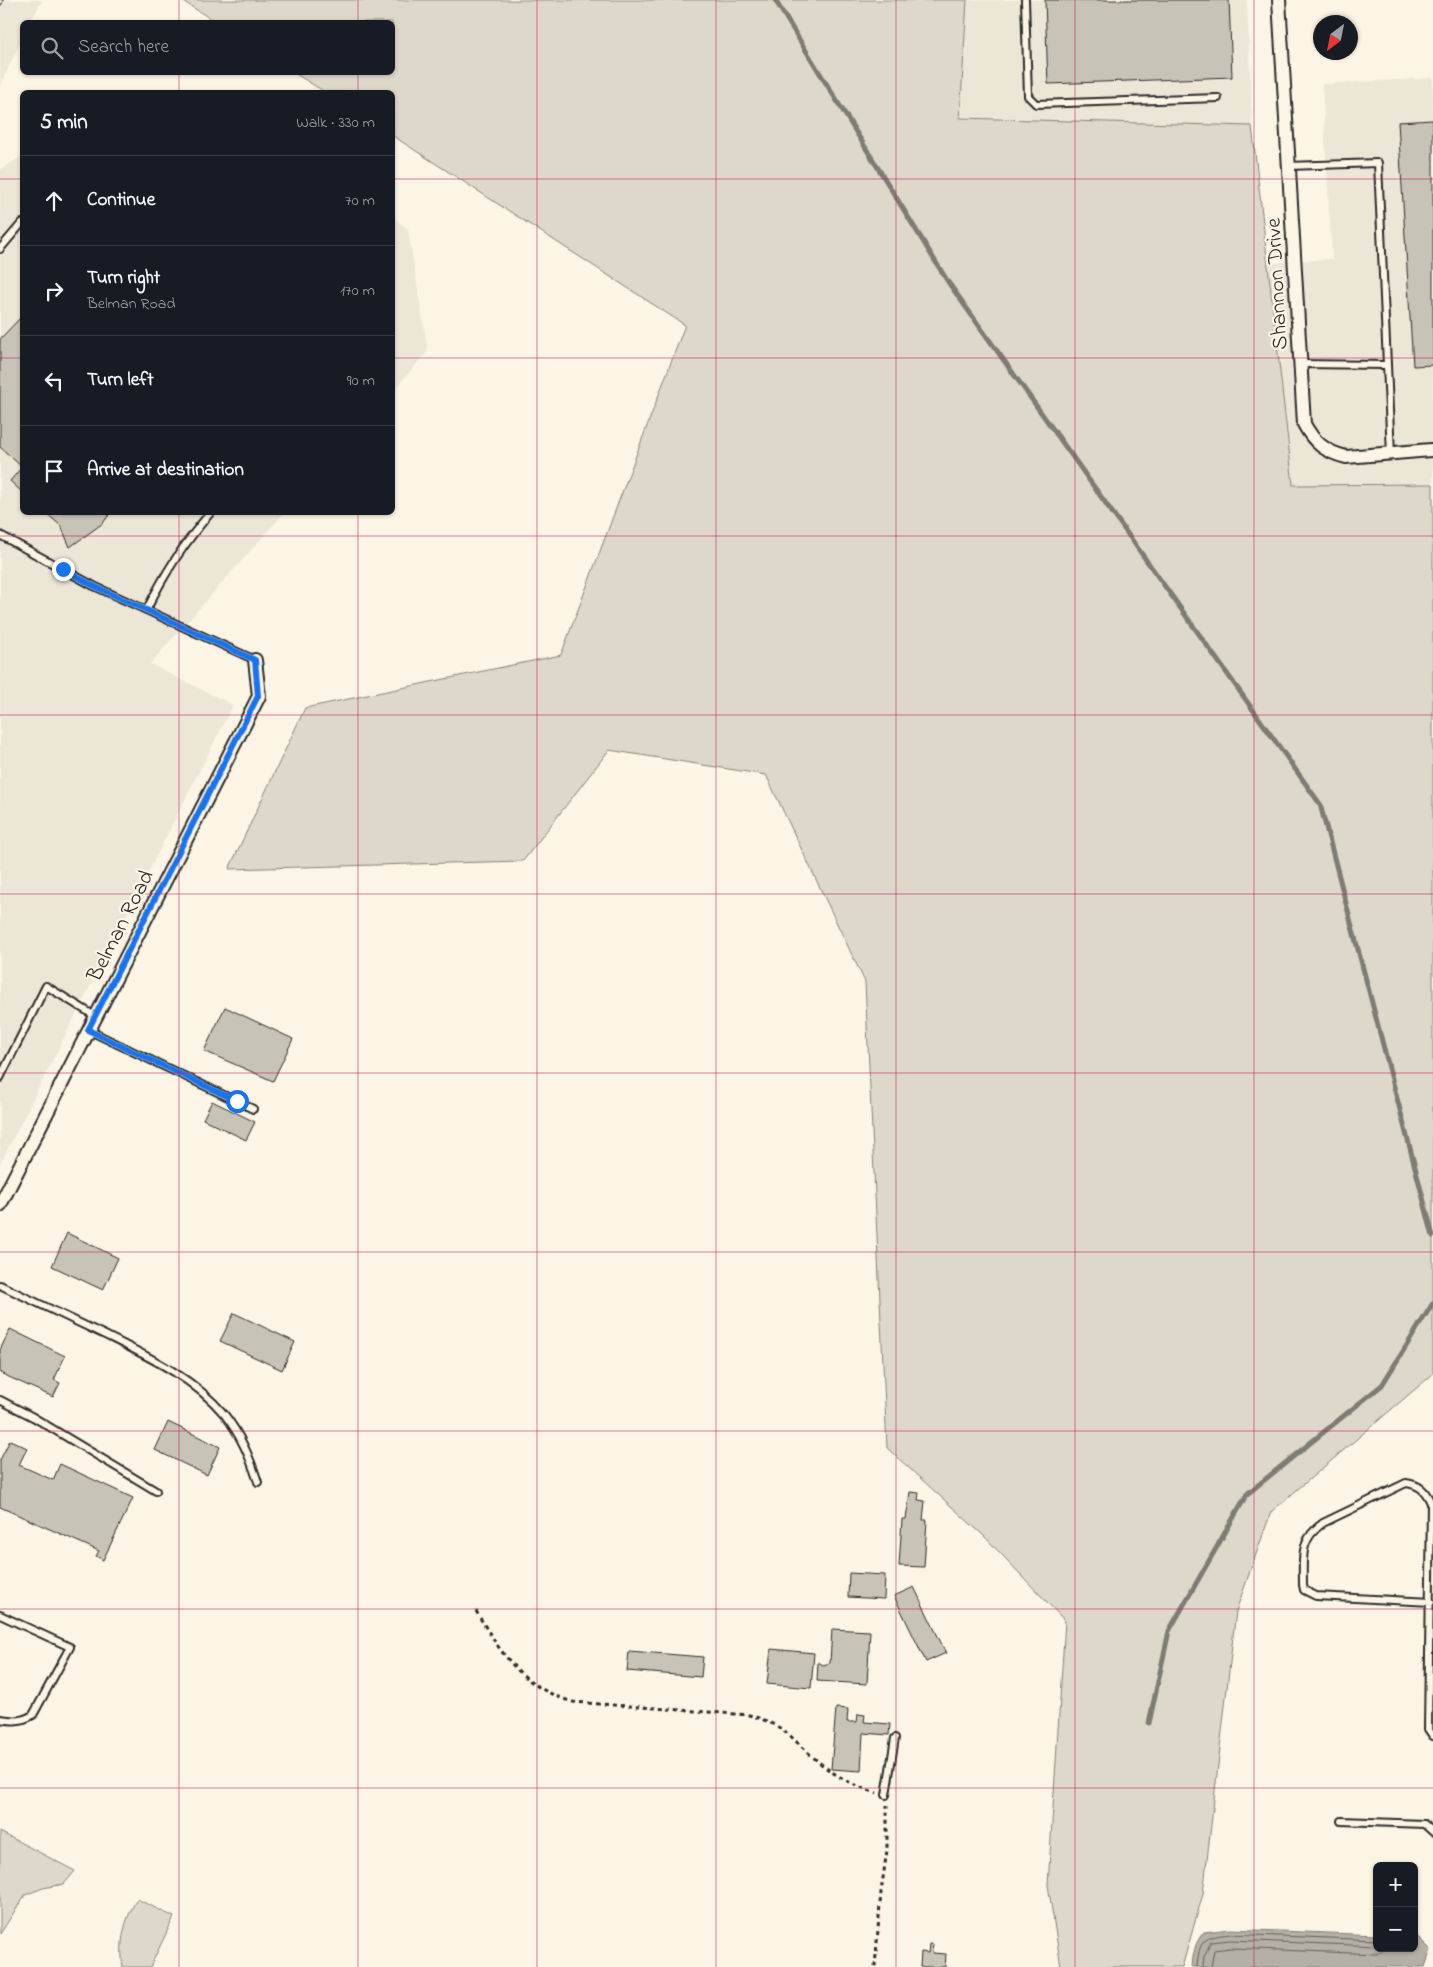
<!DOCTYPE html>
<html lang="en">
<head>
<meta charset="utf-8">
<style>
  body { margin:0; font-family:"Indie Flower",sans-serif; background:#20242c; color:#f1f3f6 }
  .controls { position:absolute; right:15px; bottom:15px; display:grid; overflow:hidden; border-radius:8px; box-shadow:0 1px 4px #0004 }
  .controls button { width:45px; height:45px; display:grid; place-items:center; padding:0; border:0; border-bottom:1px solid #363941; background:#171b24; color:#f1f3f6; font:25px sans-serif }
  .compass { position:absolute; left:1313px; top:15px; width:45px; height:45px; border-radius:50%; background:#171b24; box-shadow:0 1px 4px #0004; rotate:212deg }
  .stop { position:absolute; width:15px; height:15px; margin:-11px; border:4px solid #1a73e8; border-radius:50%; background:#fff }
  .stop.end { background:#1a73e8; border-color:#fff; box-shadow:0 1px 5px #0008 }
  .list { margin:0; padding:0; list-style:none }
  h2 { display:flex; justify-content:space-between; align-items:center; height:65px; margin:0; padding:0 20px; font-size:21px }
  h2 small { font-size:16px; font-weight:400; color:#9ea1a6 }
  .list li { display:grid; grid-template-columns:32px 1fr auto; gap:15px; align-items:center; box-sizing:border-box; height:90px; padding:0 20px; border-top:1px solid #363941 }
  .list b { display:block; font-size:19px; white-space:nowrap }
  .list p { margin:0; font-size:16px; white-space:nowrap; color:#9ea1a6 }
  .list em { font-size:16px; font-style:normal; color:#9ea1a6 }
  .icon { flex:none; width:28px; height:28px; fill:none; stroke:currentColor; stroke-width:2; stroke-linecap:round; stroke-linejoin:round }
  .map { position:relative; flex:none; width:1433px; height:1967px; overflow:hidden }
  .search { position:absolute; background:#171b24; box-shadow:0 1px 4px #0004; left:20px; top:20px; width:375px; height:55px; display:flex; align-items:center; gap:12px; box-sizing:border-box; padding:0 18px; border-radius:8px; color:#9ea1a6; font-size:19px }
  .panel { position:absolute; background:#171b24; box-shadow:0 1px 4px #0004; left:20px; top:90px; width:375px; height:425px; border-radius:8px }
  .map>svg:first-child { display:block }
  .built { fill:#ece6d7 }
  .green { fill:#ded8ca; stroke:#84827a }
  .water { fill:#b4b0a5; stroke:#7d7b74 }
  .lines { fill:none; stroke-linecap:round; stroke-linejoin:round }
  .shore { stroke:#62605c; stroke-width:1 }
  .stream { stroke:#7d7b74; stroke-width:5 }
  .building { fill:#c8c3b7; stroke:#2b2b2b }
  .service-casing { stroke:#2b2b2b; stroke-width:10 }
  .minor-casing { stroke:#2b2b2b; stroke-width:16 }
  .path { stroke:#2b2b2b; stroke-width:3; stroke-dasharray:4 4; stroke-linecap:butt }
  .service { stroke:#fcf5e5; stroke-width:6 }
  .minor { stroke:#fcf5e5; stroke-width:12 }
  .rail-casing { stroke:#2b2b2b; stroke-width:5.5 }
  .rail { stroke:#fcf5e5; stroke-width:4; stroke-dasharray:11; stroke-linecap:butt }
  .route { stroke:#1a73e8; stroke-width:6 }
  .grid { fill:none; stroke:#c2185b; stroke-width:1; stroke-opacity:0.55 }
  .labels { text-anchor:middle; stroke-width:4.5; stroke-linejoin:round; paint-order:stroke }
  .street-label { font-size:22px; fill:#2b2b2b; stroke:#fcf5e5 }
</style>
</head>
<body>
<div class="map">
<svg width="1433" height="1967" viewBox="0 0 1433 1967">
  <rect width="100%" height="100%" fill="#fcf5e5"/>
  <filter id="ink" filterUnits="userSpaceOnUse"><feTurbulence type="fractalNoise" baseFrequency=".02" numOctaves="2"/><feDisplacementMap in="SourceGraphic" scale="10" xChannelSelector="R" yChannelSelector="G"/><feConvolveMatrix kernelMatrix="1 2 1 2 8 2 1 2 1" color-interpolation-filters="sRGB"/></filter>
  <g filter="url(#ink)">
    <path class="built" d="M0 0H42L31 22H22V40L0 85Z
      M967 0H1247L1252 126 959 118Z
      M1433 78V484L1293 486 1268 263 1332 259 1322 84Z
      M22 156V512L284 513 150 664 233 705 0 1164V170Z
      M393 217 408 229 428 351 393 391Z"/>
    <path class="green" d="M181 0H967L960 118 1252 126 1293 485 1433 484V1374L1271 1512 1236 1611 1203 1894 1182 1967H1061L1048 1885 1065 1621 983 1535 887 1448 865 982 766 775 609 750 523 861 229 869 305 708 561 655 685 325 393 136 392 92H325L294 73 392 72V22H216Z
      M0 1832 75 1871 64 1884 43 1888 25 1895 0 1934Z
      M137 1899 174 1917 150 1967H123C119 1943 124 1920 137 1899Z"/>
    <path class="water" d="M1230 1929 1377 1935V1948H1414V1936L1418 1937 1431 1950 1425 1967H1192C1193 1953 1195 1942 1204 1932Z"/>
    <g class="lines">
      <path class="shore" d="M1197 1967C1199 1939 1204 1937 1230 1934L1377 1940
        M1203 1967 1204 1956 1211 1942 1230 1940 1377 1946
        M1211 1967 1214 1950 1230 1948 1376 1954 1389 1948"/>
      <path class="stream" d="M775 0 948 282 1320 804 1433 1236
        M1149 1723 1169 1631 1247 1494 1382 1385 1433 1303"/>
    </g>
    <path class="building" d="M1045 0H1229L1232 77 1048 84Z
      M1433 120V365L1413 366 1398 122Z
      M22 316V467L0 447V339Z
      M22 467V492L10 481Z
      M45 512H111L103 523 70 547 61 526Z
      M225 1007 293 1039 273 1081 204 1051Z
      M212 1101 255 1122 246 1140 203 1119Z
      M67 1233 118 1258 103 1290 52 1266Z
      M234 1313 295 1342 282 1370 220 1341Z
      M10 1329 65 1356 54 1380 60 1383 53 1397 0 1373V1350Z
      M168 1422 220 1447 207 1475 155 1450Z
      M10 1440 27 1448 19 1465 53 1480 60 1464 133 1498 103 1560 96 1556 99 1551 0 1507V1460Z
      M910 1492 919 1493 918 1500 925 1501 923 1520H927L924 1567 899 1566 902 1519H906Z
      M849 1573 885 1575 884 1599 848 1597Z
      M914 1587 946 1653 926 1662 894 1596Z
      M832 1629 870 1631 867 1684 817 1681 818 1662 823 1665 830 1663Z
      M771 1649 814 1653 811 1688 767 1684Z
      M629 1651 703 1657 701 1677 627 1671Z
      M836 1708 848 1709 847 1722H857L858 1714 865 1715 864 1722 890 1724 889 1735 863 1733 861 1771 831 1769Z
      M929 1944H933L932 1953 946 1954 945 1967H920L921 1952 928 1953Z"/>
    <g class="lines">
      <g class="service-casing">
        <path id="service" d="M1025 0 1028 96 1036 104 1218 98
          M1288 166 1378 163 1391 454
          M0 249 22 223
          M1300 364 1386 365
          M0 535 94 586 255 660
          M147 609C166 571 183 545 211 512
          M88 1030 253 1109
          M0 1078 46 986 95 1016
          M0 1285C36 1302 72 1319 107 1336 149 1357 194 1378 224 1414 241 1435 250 1458 258 1482
          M0 1400 33 1417 156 1491
          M1431 1602 1316 1596 1304 1590 1303 1585C1303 1557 1299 1540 1323 1523L1406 1483C1420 1485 1425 1490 1431 1503L1428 1729 1433 1736
          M0 1615 70 1647 33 1715C21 1722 13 1721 0 1719
          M886 1795 895 1738
          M1341 1821 1424 1824 1433 1832"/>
      </g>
      <g class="minor-casing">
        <path id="minor" d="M1279 0 1304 424C1314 443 1326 452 1346 457L1431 450
          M0 1205 259 696 255 660"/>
      </g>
      <path class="path" d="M476 1611C502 1655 522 1687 573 1702L749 1715C789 1726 795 1744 825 1767 841 1779 858 1787 877 1793
        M875 1967 881 1892 887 1850V1805"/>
      <use href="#service" class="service"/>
      <use href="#minor" class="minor"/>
      <g class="rail-casing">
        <path id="rail" d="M0 3 1 0"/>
      </g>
      <use href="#rail" class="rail"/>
    </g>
  </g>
  <g class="lines" filter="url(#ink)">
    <path class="route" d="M63 569 94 586 255 660 258 696 88 1030 237 1101"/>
  </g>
  <path class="grid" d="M179 0V22M358 0V22M537 0V1967M716 0V1967M896 0V1967M1075 0V1967M1254 0V1967M179 72V92M358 72V92M0 179H22M392 179H1433M0 358H22M392 358H1433M179 512V1967M358 512V1967M0 536H1433M0 715H1433M0 894H1433M0 1073H1433M0 1252H1433M0 1431H1433M0 1609H1433M0 1788H1433"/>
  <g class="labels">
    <g class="street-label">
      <text transform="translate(1275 284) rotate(-93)" y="8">Shannon Drive</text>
      <text transform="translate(119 925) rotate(-63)" y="8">Belman Road</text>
    </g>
  </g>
</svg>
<div class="controls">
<button>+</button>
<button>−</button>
</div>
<svg class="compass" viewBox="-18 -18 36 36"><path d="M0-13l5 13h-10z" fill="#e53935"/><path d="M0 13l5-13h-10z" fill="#9ea1a6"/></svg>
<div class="stop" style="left:237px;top:1101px"></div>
<div class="stop end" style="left:63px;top:569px"></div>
<div class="search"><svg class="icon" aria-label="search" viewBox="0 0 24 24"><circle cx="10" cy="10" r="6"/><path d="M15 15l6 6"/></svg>Search here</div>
<section class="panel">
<h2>5 min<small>Walk · 330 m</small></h2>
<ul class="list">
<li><svg class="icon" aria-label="ahead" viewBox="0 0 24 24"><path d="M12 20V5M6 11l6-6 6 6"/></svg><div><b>Continue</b></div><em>70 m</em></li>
<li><svg class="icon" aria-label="right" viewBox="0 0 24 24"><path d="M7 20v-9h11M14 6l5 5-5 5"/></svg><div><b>Turn right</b><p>Belman Road</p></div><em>170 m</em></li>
<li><svg class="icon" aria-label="left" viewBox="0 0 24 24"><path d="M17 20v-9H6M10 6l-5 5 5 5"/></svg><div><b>Turn left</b></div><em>90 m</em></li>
<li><svg class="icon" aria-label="arrive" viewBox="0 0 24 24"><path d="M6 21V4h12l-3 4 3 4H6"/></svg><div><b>Arrive at destination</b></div></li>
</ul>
</section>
</div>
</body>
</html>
